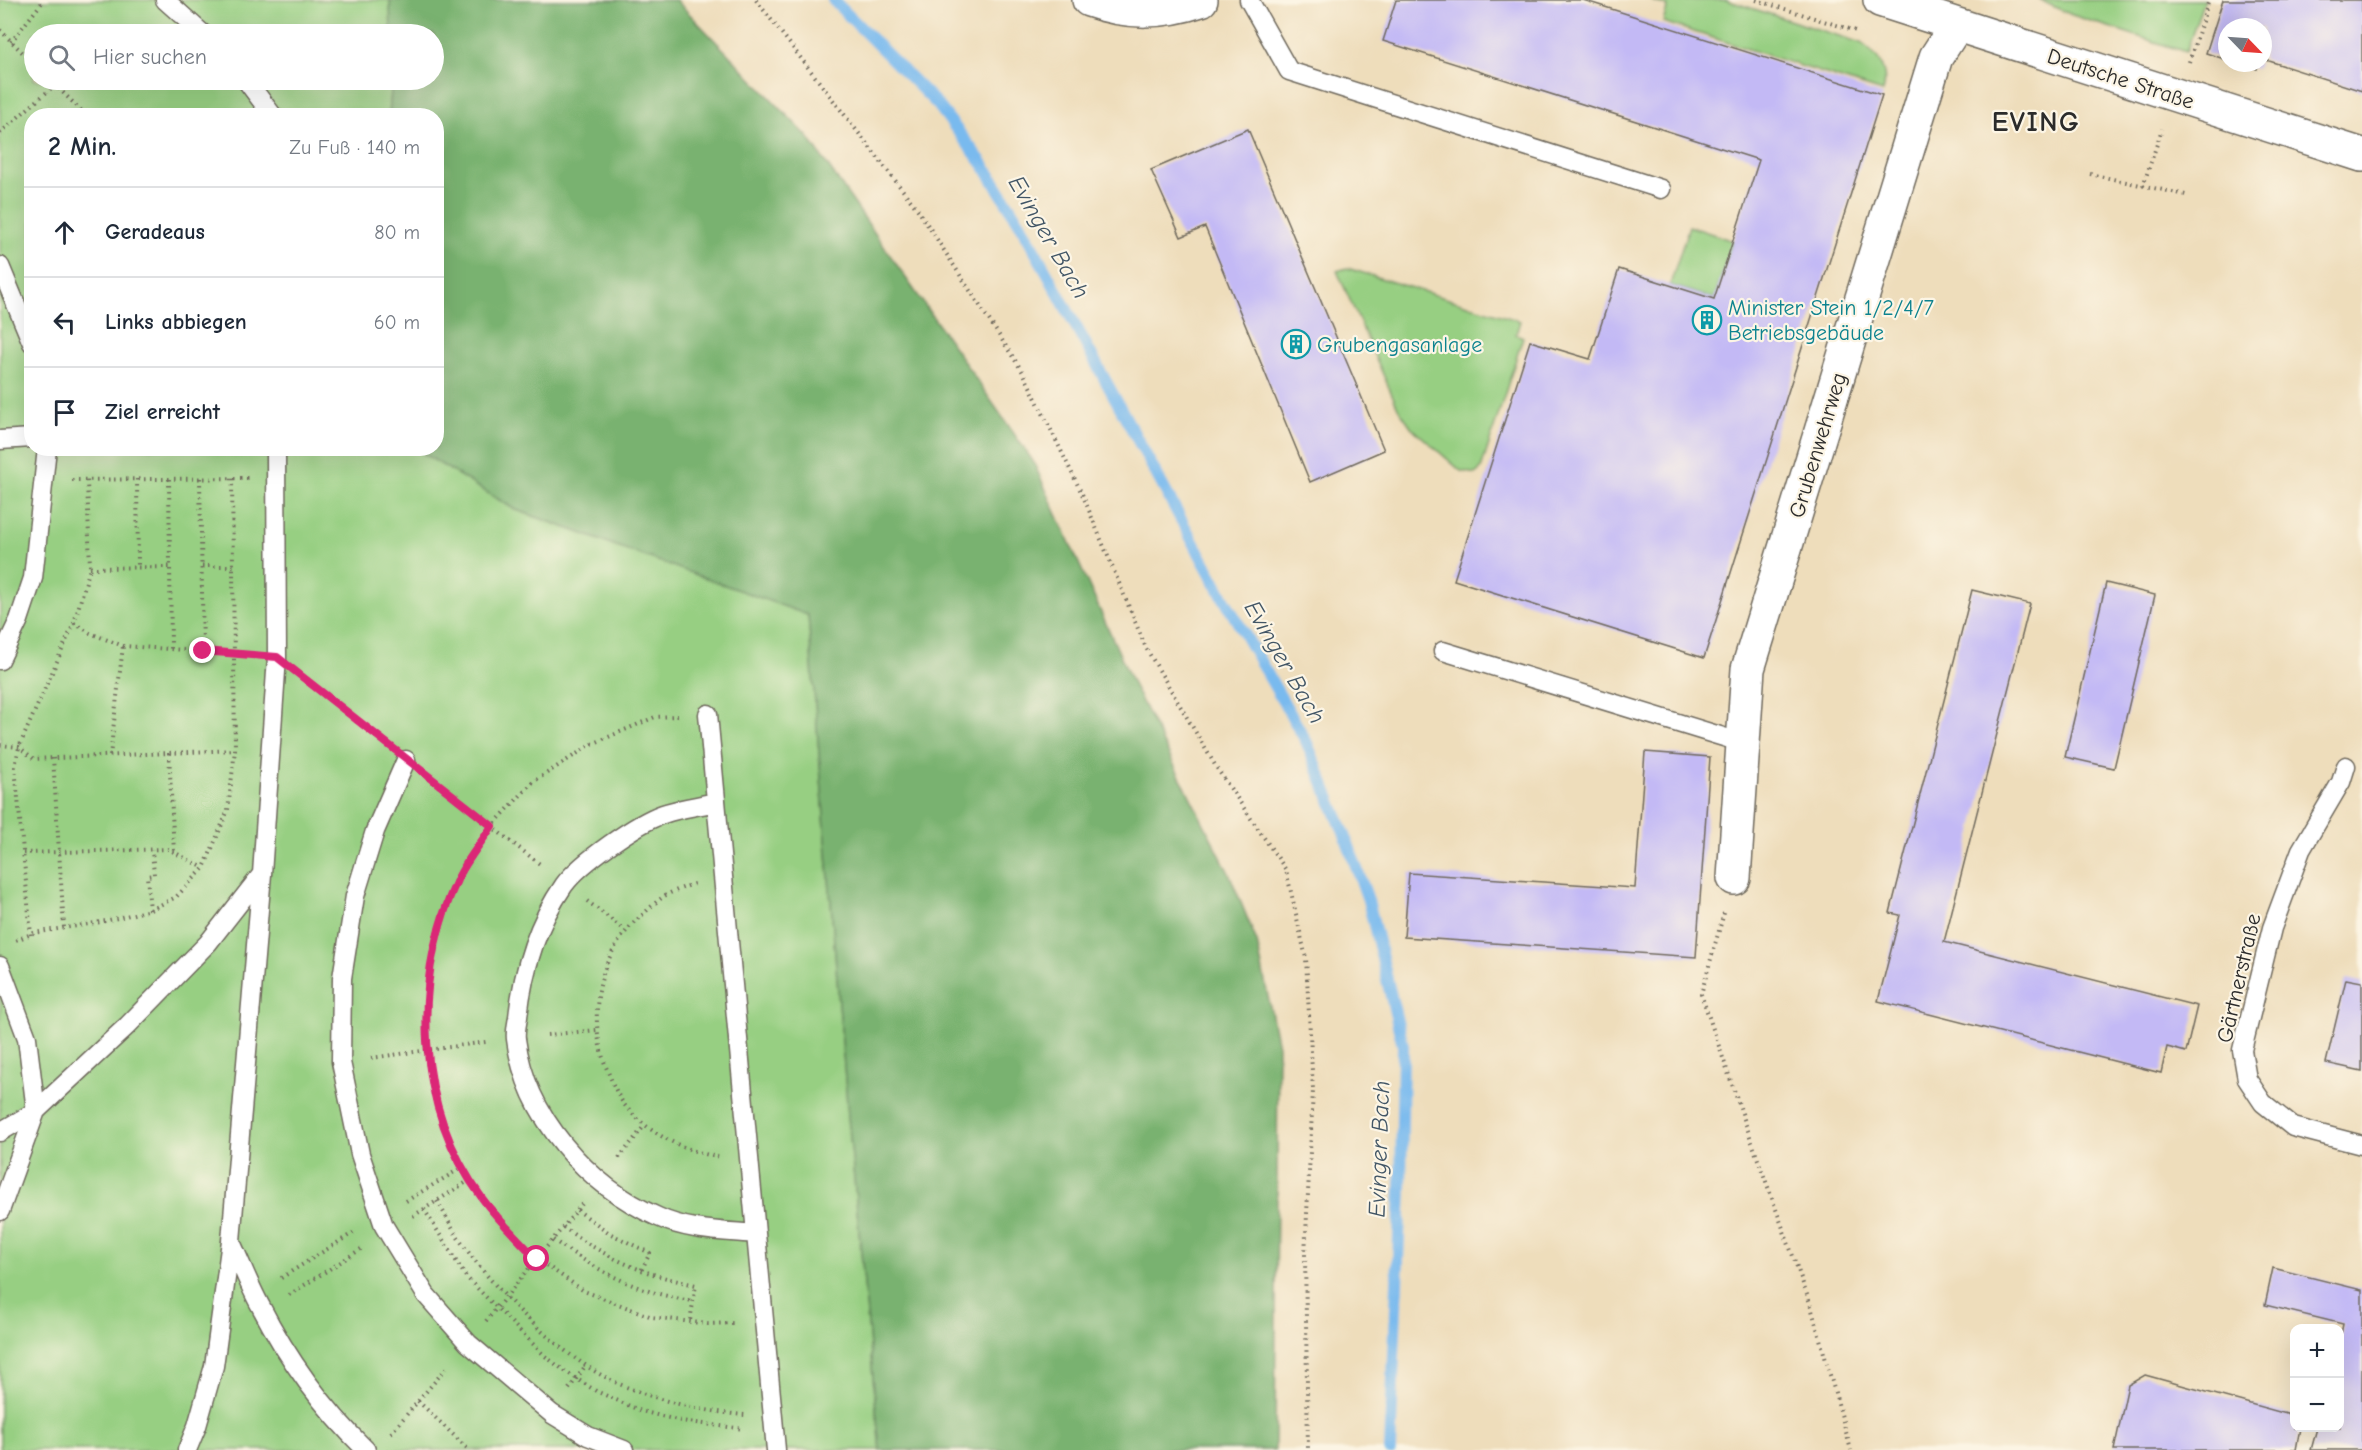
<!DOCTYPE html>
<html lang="de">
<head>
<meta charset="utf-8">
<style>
  body { margin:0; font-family:"Comic Neue",sans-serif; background:#f6f6f7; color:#1f2937 }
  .controls { position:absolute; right:18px; bottom:18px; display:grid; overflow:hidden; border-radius:12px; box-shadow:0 6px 24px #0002 }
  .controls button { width:54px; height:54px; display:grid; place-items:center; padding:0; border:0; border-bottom:2px solid #e0e1e3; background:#fff; color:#1f2937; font:30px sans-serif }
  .compass { position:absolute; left:2218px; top:18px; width:54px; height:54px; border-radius:50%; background:#fff; box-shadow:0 6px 24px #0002; rotate:115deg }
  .stop { position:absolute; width:18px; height:18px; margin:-14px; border:4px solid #db2777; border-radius:50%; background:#fff }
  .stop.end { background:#db2777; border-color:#fff; box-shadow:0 2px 6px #0008 }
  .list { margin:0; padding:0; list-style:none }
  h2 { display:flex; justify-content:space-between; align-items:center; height:78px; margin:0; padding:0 24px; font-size:26px }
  h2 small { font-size:20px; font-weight:400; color:#747a83 }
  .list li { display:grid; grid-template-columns:39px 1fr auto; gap:18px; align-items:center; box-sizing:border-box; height:90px; padding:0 24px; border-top:2px solid #e0e1e3 }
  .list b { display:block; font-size:22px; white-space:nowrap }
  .list em { font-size:20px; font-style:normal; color:#747a83 }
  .icon { flex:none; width:33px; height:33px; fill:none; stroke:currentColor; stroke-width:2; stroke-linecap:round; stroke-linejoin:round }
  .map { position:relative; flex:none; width:2362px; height:1450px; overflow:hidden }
  .search { position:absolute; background:#fff; box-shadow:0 6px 24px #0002; left:24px; top:24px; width:420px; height:66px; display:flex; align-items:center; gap:15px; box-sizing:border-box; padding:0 21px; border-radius:33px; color:#747a83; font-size:22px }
  .panel { position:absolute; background:#fff; box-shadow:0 6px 24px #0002; left:24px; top:108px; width:420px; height:348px; border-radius:24px }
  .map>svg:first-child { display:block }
  .green { fill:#97cf82; stroke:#617d56; stroke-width:1.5 }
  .forest { fill:#79b270; stroke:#526e4e; stroke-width:1.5 }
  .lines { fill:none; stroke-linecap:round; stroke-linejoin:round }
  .stream { stroke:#79baee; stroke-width:12 }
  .building { fill:#c3b9f5 }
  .service-casing { stroke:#6f695d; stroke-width:21 }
  .minor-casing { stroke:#6f695d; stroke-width:36 }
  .tertiary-casing { stroke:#6f695d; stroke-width:36 }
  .path { stroke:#6f695d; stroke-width:4; stroke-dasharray:1.5 4.5; stroke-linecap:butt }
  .service { stroke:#fff; stroke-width:18 }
  .minor { stroke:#fff; stroke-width:33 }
  .tertiary { stroke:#fff; stroke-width:33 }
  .route { stroke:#db2777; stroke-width:8 }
  .labels { text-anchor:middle; stroke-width:4.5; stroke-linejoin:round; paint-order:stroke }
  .street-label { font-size:22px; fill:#2b2b2b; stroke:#fcf5e5 }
  .culture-label { font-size:22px; fill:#0d838f; stroke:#fcf5e5; text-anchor:start }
  .water-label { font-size:24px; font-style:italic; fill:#425666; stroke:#fcf5e5 }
  .district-label { font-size:28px; font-weight:bold; letter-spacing:1.5px; fill:#2b2b2b; stroke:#fcf5e5 }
</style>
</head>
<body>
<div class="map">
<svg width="2362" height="1450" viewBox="0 0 2362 1450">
  <rect width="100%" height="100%" fill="#fcf5e5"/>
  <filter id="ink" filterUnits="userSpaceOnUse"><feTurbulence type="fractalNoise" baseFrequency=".0167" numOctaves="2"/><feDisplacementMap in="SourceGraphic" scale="12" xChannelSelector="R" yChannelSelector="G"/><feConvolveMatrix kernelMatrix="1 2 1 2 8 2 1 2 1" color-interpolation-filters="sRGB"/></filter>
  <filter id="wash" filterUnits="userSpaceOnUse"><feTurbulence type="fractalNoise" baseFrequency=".008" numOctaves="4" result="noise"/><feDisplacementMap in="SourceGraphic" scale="24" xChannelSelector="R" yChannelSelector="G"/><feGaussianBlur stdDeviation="1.35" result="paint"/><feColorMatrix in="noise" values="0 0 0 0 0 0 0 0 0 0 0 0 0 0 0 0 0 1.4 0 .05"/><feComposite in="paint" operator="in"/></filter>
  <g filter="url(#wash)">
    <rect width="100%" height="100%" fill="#edb"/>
    <path class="green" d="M0 0H390L391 34H34V80H392L389 115 32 116V448L416 449 514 509 808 615 848 1116 880 1450H0Z
      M1726 0 1861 43C1878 55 1889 71 1883 92L1663 22 1668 6 1652 1Z
      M2039 0H2204L2186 52 2072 15Z
      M1689 226 1733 241 1714 299 1670 285Z
      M1347 268 1520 321 1516 334 1523 337 1481 469 1475 474 1461 471 1412 428 1398 408 1337 271Z"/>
    <path class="forest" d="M390 0H676L808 137 1033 461 1134 686 1229 873 1257 942 1278 1046 1275 1450H880L848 1116 808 615 514 509 416 449 436 448V116L389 115 392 80H434V34H391Z"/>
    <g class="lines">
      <path class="stream" d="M833 0 938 105 983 164 1022 227 1222 595 1306 741 1345 835 1368 900 1403 1046 1401 1190 1390 1450"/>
    </g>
    <g id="blocks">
      <path class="building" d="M1396 0H1583L1882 95 1704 658 1454 580 1530 341 1590 359 1619 269 1714 299 1759 160 1383 41Z
        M2223 0H2362V91L2263 59V27H2227V60L2206 53Z
        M2239 63H2259L2257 69Z
        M1248 129 1384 450 1310 482 1205 227 1181 237 1151 170Z
        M2106 583 2155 595 2114 768 2065 757Z
        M1972 590 2030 604 1944 942 2197 1006 2186 1052 2167 1047 2161 1073 1878 1001 1900 915 1890 913Z
        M1645 752 1710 757 1696 957 1404 937 1409 873 1635 888Z
        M2346 979 2362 982V1071L2326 1063Z
        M2273 1268 2362 1290V1450H2311L2317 1428H2340V1339L2343 1324 2265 1305Z
        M2145 1375 2294 1416V1428H2300L2296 1450H2114L2128 1385Z"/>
    </g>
  </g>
  <g filter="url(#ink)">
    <use href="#blocks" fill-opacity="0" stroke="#6f695d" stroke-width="1.5"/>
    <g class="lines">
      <g class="service-casing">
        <path id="service" d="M165 0 203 34
          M1249 0 1289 71 1661 189
          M246 80 273 116
          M0 266 32 343
          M0 440 32 438
          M1443 651 1743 743
          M0 660 19 620 33 578 47 448
          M708 714 776 1450
          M406 760 375 831 355 896 342 978 341 1062 360 1154 384 1226 426 1295 468 1343 552 1414 588 1436 624 1450
          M2346 766 2341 782 2301 850 2272 928 2242 1050 2247 1079 2263 1103 2293 1127 2362 1145
          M716 802C699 806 680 808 663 814 637 823 580 863 564 885 537 924 523 970 518 1017 517 1024 515 1032 516 1039 526 1117 588 1186 658 1217 688 1231 723 1231 756 1234
          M0 966 27 1038 36 1111 0 1132
          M0 1211 36 1111 127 1026 208 943 262 874
          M231 1242C241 1263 249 1285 260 1305 287 1358 323 1408 366 1450
          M187 1450 197 1426 214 1366 231 1241 262 874 277 657 276 448"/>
      </g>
      <g class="minor-casing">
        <path id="minor" d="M1089 0C1128 14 1163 13 1201 0
          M1734 878 1748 669 1936 57 1956 26"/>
      </g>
      <g class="tertiary-casing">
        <path id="tertiary" d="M1880 0 2362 155"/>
      </g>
      <path class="path" d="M756 0 918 210 1024 374 1083 496 1146 648 1218 770 1286 870 1306 958 1313 1090 1305 1255 1308 1450
        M1756 0 1856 31
        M0 30 34 64
        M11 42 44 0
        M2189 62 2209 0
        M50 80 87 116
        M0 133 55 85
        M2090 174 2186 195
        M2143 186 2162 129
        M200 478 203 651
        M137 479 138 567
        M169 479 171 649
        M72 480 248 478
        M202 566H234
        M90 568 170 567
        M74 623 90 633 123 646 248 654
        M305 679 383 742
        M678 716 655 717 592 744 533 782 492 826 458 878 441 922 428 982 426 1050 433 1093 446 1132 464 1171 482 1198 537 1259 584 1291 652 1317 708 1324 736 1323
        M0 745 19 747 34 759 235 750
        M169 753 174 852
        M110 756 123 646
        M53 758 64 928
        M429 778 541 865
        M23 853 168 849 204 868
        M694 884C685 887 676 890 668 894 658 899 648 910 640 917 597 955 587 1015 606 1067 612 1081 617 1096 627 1108 651 1135 683 1150 718 1157
        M587 901 625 930
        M150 910 147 876 154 875 152 850
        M1724 913 1701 994 1756 1154 1810 1303 1851 1450
        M31 935 15 767 19 747 74 623 90 568 87 480
        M16 940 34 933 101 922 150 910 176 897 204 868 228 810 235 750 232 478
        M547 1035 597 1030
        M371 1058 486 1042
        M619 1158 645 1125
        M406 1201 463 1167
        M437 1201C444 1212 450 1225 457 1236 491 1287 558 1355 613 1381 650 1399 703 1412 745 1415
        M424 1209 466 1277 545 1356 566 1372 596 1391 641 1411 681 1421 744 1429
        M577 1210 611 1234 650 1253 641 1271
        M413 1216 470 1180
        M563 1227C608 1259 642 1274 696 1285L690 1321
        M553 1240C599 1271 637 1293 693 1301
        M281 1278 356 1231
        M289 1295 364 1247
        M486 1321 582 1204
        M569 1389 586 1365
        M418 1401 469 1450
        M391 1433 448 1366"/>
      <use href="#service" class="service"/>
      <use href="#minor" class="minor"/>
      <use href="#tertiary" class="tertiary"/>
    </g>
  </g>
  <g class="lines" filter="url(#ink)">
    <path class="route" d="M203 651 277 657 492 826C481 843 466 861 457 880 411 981 415 1107 482 1198 498 1220 519 1240 537 1259"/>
  </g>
  <defs>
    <g id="building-ring" transform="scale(1.5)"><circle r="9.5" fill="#fcf5e5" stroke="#0f9aa8" stroke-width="1.5"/><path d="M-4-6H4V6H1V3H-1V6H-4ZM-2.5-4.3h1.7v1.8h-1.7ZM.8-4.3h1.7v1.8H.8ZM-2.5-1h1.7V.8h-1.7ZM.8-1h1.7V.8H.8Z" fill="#0f9aa8"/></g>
  </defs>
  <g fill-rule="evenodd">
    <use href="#building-ring" x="1707" y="320"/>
    <use href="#building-ring" x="1296" y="344"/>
  </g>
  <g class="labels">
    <g class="street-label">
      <text transform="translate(2121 78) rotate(18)" y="8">Deutsche Straße</text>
      <text transform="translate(1817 445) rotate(-73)" y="8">Grubenwehrweg</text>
      <text transform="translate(2238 978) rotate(-77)" y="8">Gärtnerstraße</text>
    </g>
    <g class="culture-label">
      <text x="1728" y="315">Minister Stein 1/2/4/7<tspan x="1728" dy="25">Betriebsgebäude</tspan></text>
      <text x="1317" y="352">Grubengasanlage</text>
    </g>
    <g class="water-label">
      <text transform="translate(1049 237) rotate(60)" y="8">Evinger Bach</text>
      <text transform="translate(1285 662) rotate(60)" y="8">Evinger Bach</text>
      <text transform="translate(1379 1149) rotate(-88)" y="8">Evinger Bach</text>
    </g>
    <g class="district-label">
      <text x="2036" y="131">EVING</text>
    </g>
  </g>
</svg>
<div class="controls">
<button>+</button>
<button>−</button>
</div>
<svg class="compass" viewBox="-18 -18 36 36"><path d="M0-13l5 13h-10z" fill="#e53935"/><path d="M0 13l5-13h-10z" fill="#747a83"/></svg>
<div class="stop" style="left:537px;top:1259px"></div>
<div class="stop end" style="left:203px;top:651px"></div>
<div class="search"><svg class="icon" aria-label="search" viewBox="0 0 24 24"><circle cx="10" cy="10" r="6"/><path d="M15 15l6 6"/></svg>Hier suchen</div>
<section class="panel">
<h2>2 Min.<small>Zu Fuß · 140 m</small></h2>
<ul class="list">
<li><svg class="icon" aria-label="ahead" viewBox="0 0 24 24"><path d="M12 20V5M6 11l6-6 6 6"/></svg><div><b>Geradeaus</b></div><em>80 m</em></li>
<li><svg class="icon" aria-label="left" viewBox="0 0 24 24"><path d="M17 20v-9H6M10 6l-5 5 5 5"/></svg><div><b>Links abbiegen</b></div><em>60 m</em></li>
<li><svg class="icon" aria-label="arrive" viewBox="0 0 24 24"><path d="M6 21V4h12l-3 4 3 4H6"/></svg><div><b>Ziel erreicht</b></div></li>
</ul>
</section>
</div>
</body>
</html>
